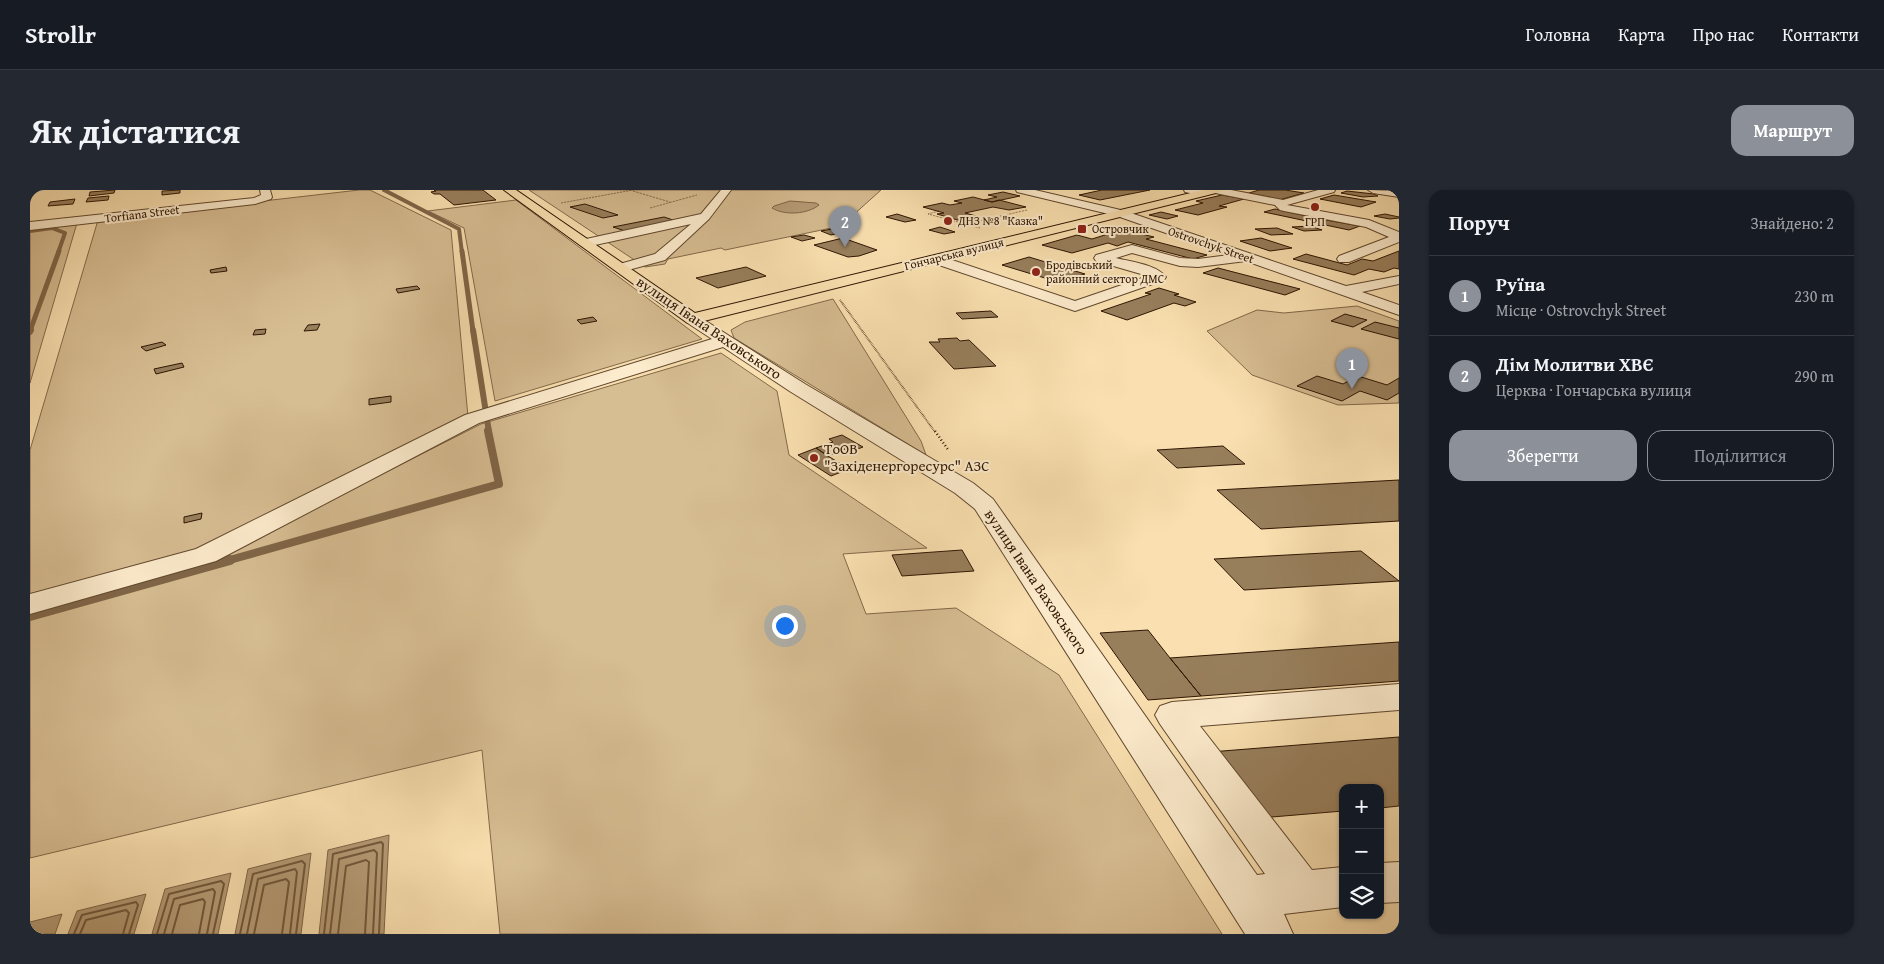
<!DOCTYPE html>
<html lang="uk">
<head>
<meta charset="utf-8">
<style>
  body { margin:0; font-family:"Gentium Book Plus",serif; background:#242831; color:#f1f3f6 }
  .controls { position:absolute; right:15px; bottom:15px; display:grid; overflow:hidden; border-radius:10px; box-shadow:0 1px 4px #0004 }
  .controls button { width:45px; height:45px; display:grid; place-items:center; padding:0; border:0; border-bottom:1px solid #363941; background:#171b24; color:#f1f3f6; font:25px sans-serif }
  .you { position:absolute; left:754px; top:435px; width:18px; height:18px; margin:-12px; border:4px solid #fff; border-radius:50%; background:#1a73e8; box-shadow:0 0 0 8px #1a73e833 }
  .badge { display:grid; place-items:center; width:32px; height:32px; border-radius:50%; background:#8c9099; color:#fff; font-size:16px; font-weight:700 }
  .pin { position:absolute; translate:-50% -41px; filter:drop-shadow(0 1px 2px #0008) }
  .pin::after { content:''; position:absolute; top:26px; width:18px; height:15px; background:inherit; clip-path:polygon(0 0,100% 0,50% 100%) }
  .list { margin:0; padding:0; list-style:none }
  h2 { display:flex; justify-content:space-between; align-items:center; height:65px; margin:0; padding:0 20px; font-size:21px }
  h2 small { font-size:16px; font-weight:400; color:#9ea1a6 }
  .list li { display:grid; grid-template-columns:32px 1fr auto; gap:15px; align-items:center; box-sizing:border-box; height:80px; padding:0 20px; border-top:1px solid #363941 }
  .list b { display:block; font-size:19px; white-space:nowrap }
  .list p { margin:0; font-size:16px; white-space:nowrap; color:#9ea1a6 }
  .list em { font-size:16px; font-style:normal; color:#9ea1a6 }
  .actions { display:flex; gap:10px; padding:15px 20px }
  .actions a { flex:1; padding:11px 0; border:1px solid #8c9099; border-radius:15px; text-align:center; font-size:18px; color:#8c9099 }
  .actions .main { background:#8c9099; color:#fff }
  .icon { flex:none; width:28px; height:28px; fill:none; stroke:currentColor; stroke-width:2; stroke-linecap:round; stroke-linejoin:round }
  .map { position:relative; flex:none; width:1369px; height:744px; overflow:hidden; border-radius:15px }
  header { display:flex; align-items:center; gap:30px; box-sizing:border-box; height:70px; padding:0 25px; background:#171b24; border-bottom:1px solid #363941 }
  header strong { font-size:24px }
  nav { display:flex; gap:28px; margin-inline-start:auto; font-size:18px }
  .intro { display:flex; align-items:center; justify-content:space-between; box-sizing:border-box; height:120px; padding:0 30px }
  h1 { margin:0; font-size:35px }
  .button { padding:12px 22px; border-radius:15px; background:#8c9099; color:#fff; font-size:18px; font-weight:700 }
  main { display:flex; gap:30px; padding:0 30px }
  aside { flex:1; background:#171b24; border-radius:15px; box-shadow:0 1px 4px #0004 }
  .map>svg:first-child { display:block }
  .green { fill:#d7bd92; stroke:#82694a }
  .water { fill:#b59b75; stroke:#7f6547 }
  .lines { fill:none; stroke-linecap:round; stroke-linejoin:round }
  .shore { stroke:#72583c; stroke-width:2 }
  .stream-far4 { stroke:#7f6547; stroke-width:4 }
  .stream-far3 { stroke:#7f6547; stroke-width:5 }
  .stream-far2 { stroke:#7f6547; stroke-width:6 }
  .stream-far1 { stroke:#7f6547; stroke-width:8 }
  .stream { stroke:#7f6547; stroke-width:10 }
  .building { fill:#987f5c; stroke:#2e1502 }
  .minor-casing { stroke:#61482e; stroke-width:2 }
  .major-casing { stroke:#2e1502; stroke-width:2 }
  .path-far2 { stroke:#2e1502; stroke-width:1; stroke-dasharray:0.5 1; stroke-linecap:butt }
  .path-far1 { stroke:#2e1502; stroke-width:2; stroke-dasharray:0.5 1; stroke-linecap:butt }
  .path { stroke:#2e1502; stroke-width:2.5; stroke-dasharray:1 2.5; stroke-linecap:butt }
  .minor { fill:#fcebcc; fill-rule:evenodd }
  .major { fill:#fae0b0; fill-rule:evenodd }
  .poi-dot { fill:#8f2418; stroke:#fcebcc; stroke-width:2 }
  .labels { text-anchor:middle; stroke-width:4; stroke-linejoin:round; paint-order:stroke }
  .far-street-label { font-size:12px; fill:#2e1502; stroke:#fcebcc }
  .far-poi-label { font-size:12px; fill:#2e1502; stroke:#fcebcc; text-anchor:start }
  .street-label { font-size:15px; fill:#2e1502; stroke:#fcebcc }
  .poi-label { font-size:15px; fill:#2e1502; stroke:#fcebcc; text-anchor:start }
</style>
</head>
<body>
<header>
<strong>Strollr</strong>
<nav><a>Головна</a><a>Карта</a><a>Про нас</a><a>Контакти</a></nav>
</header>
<div class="intro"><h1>Як дістатися</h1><a class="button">Маршрут</a></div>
<main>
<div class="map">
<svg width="1369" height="744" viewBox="0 0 1369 744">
  <rect width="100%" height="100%" fill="#fae0b0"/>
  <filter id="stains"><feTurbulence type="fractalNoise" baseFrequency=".004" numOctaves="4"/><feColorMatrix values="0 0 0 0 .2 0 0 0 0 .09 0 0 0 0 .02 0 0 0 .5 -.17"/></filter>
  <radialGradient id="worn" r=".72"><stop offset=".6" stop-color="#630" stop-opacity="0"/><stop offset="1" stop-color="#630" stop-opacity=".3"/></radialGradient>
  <path class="green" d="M329 0H340L421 40 438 227 170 362 0 409V260L68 30Z
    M499 0H851L811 36 695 60 691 58 638 69 635 74 615 77Z
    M486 10 672 149 465 211 434 38 398 21Z
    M47 33 0 193V38Z
    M803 109 891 251 896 265 704 148 701 140 715 132Z
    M1327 116 1369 131V213L1308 215 1222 185 1177 141 1227 120 1254 123Z
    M691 163 747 201 759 265 897 358 813 364 836 424 926 418 1029 485 1192 744H470L452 560 0 668V422L178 372 451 234Z"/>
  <path class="water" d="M760 11 786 13 789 15C778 24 755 26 742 18L744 16Z
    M359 645 354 744H289L298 660Z
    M281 663 271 744H205L218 679Z
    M201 683 188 744H122L135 699Z
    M116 704 104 744H38L47 721Z
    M32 724 25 744H0V732Z"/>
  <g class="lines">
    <path class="shore" d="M44 744 52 725 106 712 108 715 99 744
      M50 744 56 730 96 720 99 723 93 744
      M127 744 139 704 191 691 194 694 183 744
      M134 744 144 709 183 699 185 702 177 744
      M142 744 150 715 173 709 175 712 169 744
      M210 744 223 684 272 671 275 674 266 744
      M217 744 228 689 265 679 267 682 260 744
      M224 744 234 695 256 689 259 692 252 744
      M294 744 303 664 351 652 353 654 349 744
      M300 744 309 669 344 660 347 663 343 744
      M308 744 316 676 336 670 339 672 335 744"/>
    <path class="stream-far4" d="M354 0 429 39 432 63
      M0 41 22 38 35 43 28 63"/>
    <path class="stream-far3" d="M432 61 443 141
      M0 141 29 61"/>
    <path class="stream-far2" d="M443 140 459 242
      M0 142 1 140"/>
    <path class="stream-far1" d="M196 371 469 294 458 241"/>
    <path class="stream" d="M0 426 200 370"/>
  </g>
  <path class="building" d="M85 0 84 3 59 6 60 2Z
    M150 0V3L132 5V1Z
    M404 0H453L466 10 424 15 410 4H404L401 2 406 1Z
    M1072 0H1120L1070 10 1049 5Z
    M1229 0H1255L1274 3 1249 10 1219 3Z
    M1317 1 1344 4 1348 6 1333 7 1311 3Z
    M973 2 990 6 962 12 954 10 967 7 958 5Z
    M1192 5 1214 9 1189 16 1197 17 1168 25 1145 20 1173 13 1166 11Z
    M1304 5 1346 12 1331 17 1290 9Z
    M79 6 78 10 56 12 58 8Z
    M943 7 962 12 969 10 996 17 979 20 963 17 935 23 950 27 931 31 907 24 914 23 893 17 912 13 920 15 932 13 924 11Z
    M45 9 43 14 18 16 20 12Z
    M555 14 588 25 573 28 540 17Z
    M1245 19 1290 29 1330 36 1319 40 1234 22Z
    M1131 22 1148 26 1137 29 1119 25Z
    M867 24 886 30 875 32 856 27Z
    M1355 24 1369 27V28L1360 29 1344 26Z
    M634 27 646 31 595 41 583 37Z
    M1280 36 1292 40 1274 41 1262 37Z
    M910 37 925 42 914 44 899 40Z
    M1247 38 1263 44 1241 45 1225 39Z
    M802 39 813 42 801 45 791 41Z
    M1086 39 1106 41 1103 42 1124 47 1116 49 1177 65 1163 69 1098 52 1087 56 1078 53 1042 63 1012 55 1047 45 1062 49 1078 44 1073 42Z
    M774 45 785 48 772 51 761 47Z
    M813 48 847 60 829 66 818 67 784 55Z
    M1231 48 1262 58 1240 61 1210 51Z
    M1369 61V79L1364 78 1354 82 1339 79 1324 85 1263 69 1276 64 1317 75 1332 69 1343 71Z
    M999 67 1055 84 1028 92 972 75Z
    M196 77 197 81 181 83 180 80Z
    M716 77 736 86 688 98 666 88Z
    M1188 78 1215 85 1270 99 1255 105 1173 83Z
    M387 96 390 99 368 103 366 99Z
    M1129 98 1149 104 1144 105 1166 112 1155 116 1144 113 1097 130 1071 121 1121 104 1115 103Z
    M961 121 968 127 932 129 926 123Z
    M1315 124 1337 130 1323 137 1301 131Z
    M563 127 567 131 551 134 547 130Z
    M1345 132 1369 138V149L1331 139Z
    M290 134 287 140 274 141 278 135Z
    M236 139 235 144 223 145 225 140Z
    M927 148 930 151 939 150 966 176 924 179 899 152H910L908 149Z
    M132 152 136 155 116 161 111 157Z
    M152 173 154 177 126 184 124 179Z
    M1287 186 1313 194 1328 186 1357 195 1369 188V203L1357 210 1330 201 1312 211 1267 196Z
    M361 206V212L339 215V209Z
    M812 245 833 257 820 262 815 259 798 266 786 258 803 252 799 249Z
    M1193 256 1215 274 1147 278 1127 260Z
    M786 258 798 266 819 279 801 286 768 265Z
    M1369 290V331L1231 339 1187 300Z
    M172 323 171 329 154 333V327Z
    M932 360 944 381 872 386 862 365Z
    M1331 361 1369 391 1214 400 1184 369Z
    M1118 440 1140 468 1171 506 1118 510 1070 443Z
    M1369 452V491L1171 506 1140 468Z
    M1369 547V616L1350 618V598H1313V621L1230 628 1180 562Z"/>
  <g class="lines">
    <g class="minor-casing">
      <path id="minor" d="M230 0H240L242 7 241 9 225 14 0 40V32L224 8 231 5Z
        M691 0H701L679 29 635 70 591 82 584 78 586 75 625 64 661 34 556 57 550 53 556 49 671 24Z
        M986 0H1005L1095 21 1316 96 1369 86V94L1332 102 1369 115V125L1216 71 1168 77 1150 76 1102 63 1086 68C1101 72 1126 74 1136 87L1134 90 1045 121 900 72 898 69 900 66H910L1045 111 1118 86 1066 71 1064 68 1066 65 1102 55 1150 68 1168 69 1199 65 1087 26 987 2Z
        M1154 0H1175L1179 3 1174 6 1155 2Z
        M1180 0H1201L1253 10 1288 0H1305L1304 2 1257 15 1339 30 1369 42V52L1319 72H1309L1307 69 1309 66 1359 47 1336 37 1254 21 1250 20 1245 15 1185 3Z
        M1338 0 1369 1V7L1343 3Z
        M662 124 668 126 775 194 943 293 963 309 1227 685 1235 684 1130 534 1125 525 1130 516 1142 512 1369 494V520L1170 536 1282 680 1313 677V717L1254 724 1263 744H1215L945 319 925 303 761 202 693 157 449 233 186 371 0 424V404L166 359 435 225 682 149 656 132 654 129 656 126Z
        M1369 672V712L1350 713V673Z"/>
    </g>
    <g class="major-casing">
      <path id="major" d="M474 0H486L665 123 1173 0H1191L1190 2 662 134 656 132Z"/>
    </g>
    <path class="path-far2" d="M603 1 640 12
      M531 13 603 0
      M620 18 667 5
      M909 21 898 24 950 38
      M935 34 997 20"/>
    <path class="path-far1" d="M810 110 905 242"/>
    <path class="path" d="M905 241 919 261"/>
    <use href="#minor" class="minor"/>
    <use href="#major" class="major"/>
  </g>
  <g class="poi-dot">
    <circle cx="1285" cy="17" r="5"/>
    <circle cx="918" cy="31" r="5"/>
    <rect x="1047" y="34" width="10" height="10" rx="2.5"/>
    <circle cx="1006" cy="82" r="5"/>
    <circle cx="784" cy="268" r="5"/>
  </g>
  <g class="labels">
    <g class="far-street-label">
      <text transform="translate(112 24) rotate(-7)" y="4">Torfiana Street</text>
      <text transform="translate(1181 55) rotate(19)" y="4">Ostrovchyk Street</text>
      <text transform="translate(924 64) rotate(-14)" y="4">Гончарська вулиця</text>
    </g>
    <g class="far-poi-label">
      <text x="928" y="35">ДНЗ №8 "Казка"</text>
      <text x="1285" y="36" text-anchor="middle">ГРП</text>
      <text x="1062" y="43">Островчик</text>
      <text x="1016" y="79">Бродівський<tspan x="1016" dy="14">районний сектор ДМС</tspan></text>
    </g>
    <g class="street-label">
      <text transform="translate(679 138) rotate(34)" y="5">вулиця Івана Ваховського</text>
      <text transform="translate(1006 392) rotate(56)" y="5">вулиця Івана Ваховського</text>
    </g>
    <g class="poi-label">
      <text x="794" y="264">ТоОВ<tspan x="794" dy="17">"Західенергоресурс" АЗС</tspan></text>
    </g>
  </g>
  <rect width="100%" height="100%" filter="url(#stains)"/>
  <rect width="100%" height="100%" fill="url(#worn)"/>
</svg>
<div class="controls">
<button>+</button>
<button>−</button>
<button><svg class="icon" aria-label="layers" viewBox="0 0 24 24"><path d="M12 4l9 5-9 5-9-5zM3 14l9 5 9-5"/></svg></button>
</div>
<div class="you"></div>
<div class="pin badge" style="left:1322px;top:199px">1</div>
<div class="pin badge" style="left:815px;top:57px">2</div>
</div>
<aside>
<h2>Поруч<small>Знайдено: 2</small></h2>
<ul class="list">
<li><span class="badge">1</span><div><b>Руїна</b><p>Місце · Ostrovchyk Street</p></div><em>230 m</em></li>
<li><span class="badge">2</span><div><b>Дім Молитви ХВЄ</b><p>Церква · Гончарська вулиця</p></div><em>290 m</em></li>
</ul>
<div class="actions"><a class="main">Зберегти</a><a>Поділитися</a></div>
</aside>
</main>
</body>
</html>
